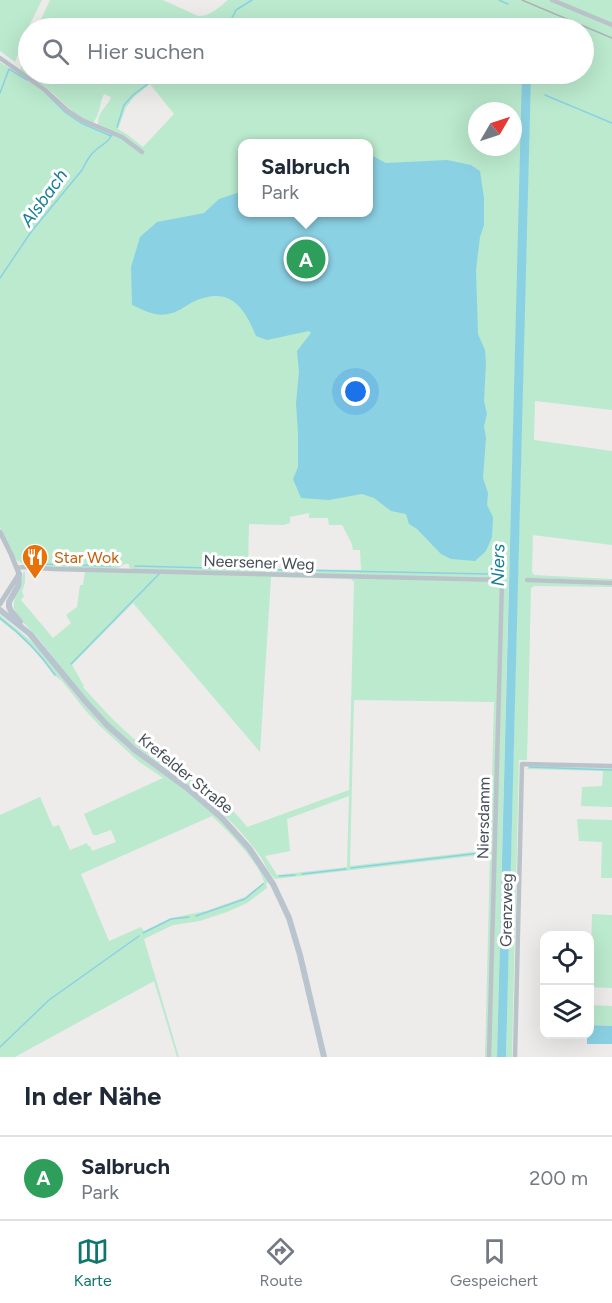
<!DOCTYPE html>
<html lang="de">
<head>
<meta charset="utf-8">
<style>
  body { margin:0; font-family:Figtree,sans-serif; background:#f6f6f7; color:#1f2937 }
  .controls { position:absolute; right:18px; bottom:18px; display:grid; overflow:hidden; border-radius:12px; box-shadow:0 6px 24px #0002 }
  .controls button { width:54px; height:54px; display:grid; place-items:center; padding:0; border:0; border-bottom:2px solid #e0e1e3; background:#fff; color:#1f2937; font:30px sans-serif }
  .compass { position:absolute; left:468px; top:102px; width:54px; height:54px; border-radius:50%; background:#fff; box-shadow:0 6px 24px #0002; rotate:51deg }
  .you { position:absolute; left:356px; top:392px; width:21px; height:21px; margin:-15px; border:4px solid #fff; border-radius:50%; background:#1a73e8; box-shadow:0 0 0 9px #1a73e833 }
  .badge { display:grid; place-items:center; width:39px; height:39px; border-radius:50%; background:#0f766e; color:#fff; font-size:20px; font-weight:700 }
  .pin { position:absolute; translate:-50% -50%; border:3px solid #fff; box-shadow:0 2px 6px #0006 }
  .popup { position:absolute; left:238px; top:139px; width:135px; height:78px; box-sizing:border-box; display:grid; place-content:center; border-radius:12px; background:#fff; filter:drop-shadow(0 2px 4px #0005); font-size:20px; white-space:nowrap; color:#747a83 }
  .popup b { font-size:22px; color:#1f2937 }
  .popup::after { content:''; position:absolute; left:50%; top:100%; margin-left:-12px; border:12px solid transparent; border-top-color:#fff }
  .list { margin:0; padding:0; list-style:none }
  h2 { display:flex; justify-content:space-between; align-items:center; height:78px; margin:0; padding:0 24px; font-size:26px }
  h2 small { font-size:20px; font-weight:400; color:#747a83 }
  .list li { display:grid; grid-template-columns:39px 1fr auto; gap:18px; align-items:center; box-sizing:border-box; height:84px; padding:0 24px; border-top:2px solid #e0e1e3 }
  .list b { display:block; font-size:22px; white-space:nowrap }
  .list p { margin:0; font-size:20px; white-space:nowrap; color:#747a83 }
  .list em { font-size:20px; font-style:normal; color:#747a83 }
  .icon { flex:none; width:33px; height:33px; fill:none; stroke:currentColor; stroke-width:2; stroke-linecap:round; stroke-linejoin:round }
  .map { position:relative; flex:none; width:612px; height:1057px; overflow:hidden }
  .search { position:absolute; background:#fff; box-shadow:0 6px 24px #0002; left:18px; right:18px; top:18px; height:66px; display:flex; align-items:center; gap:15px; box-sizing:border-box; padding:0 21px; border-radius:33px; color:#747a83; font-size:22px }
  .sheet { height:162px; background:#fff }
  nav { display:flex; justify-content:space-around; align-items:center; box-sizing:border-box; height:84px; border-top:2px solid #e0e1e3; background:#fff; font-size:16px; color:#747a83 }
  nav a { display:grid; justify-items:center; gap:3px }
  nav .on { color:#0f766e }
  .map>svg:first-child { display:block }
  .green { fill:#bbeace; fill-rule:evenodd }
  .water { fill:#8bd1e4 }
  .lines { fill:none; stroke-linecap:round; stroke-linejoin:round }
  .stream { stroke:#8bd1e4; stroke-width:1.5 }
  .minor { stroke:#bac3ca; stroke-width:4.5 }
  .tertiary { stroke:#bac3ca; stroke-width:5 }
  .secondary { stroke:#bac4cf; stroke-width:6 }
  .rail { stroke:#aeb1b5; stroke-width:1.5 }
  .labels { text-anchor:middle; stroke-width:6; stroke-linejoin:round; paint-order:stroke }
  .food-label { font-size:16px; fill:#c56008; stroke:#fff; text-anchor:start }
  .street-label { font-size:16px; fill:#454e57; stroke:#fff }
  .water-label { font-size:18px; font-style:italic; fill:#157d9a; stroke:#fff }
</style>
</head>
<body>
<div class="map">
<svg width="612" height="1057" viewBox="0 0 612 1057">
  <rect width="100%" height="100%" fill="#eeebeb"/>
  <path class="green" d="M0 0H42L28 28 15 62 0 51Z
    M50 0H163L198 16C211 16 218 8 228 0H612V410L535 401 534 440 612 451V545L533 535 532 572 534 575 612 579V581L532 578 531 581 612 585V587L534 586 531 588 527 760H519L512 1057H506L524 332 509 574 497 1057H485L490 854 275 879C268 873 265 863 260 856 249 841 237 827 224 815 189 783 148 759 113 727 86 702 65 672 42 643 35 633 18 620 14 608 12 601 21 583 23 573L25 571V582L22 592 24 596 21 600 53 638 71 623 66 615 77 607 80 585H83L85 571 294 573 292 569 361 570 360 550H353L351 542 342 525H329L328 518H309V513L290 517V523L284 525 249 524 248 568 290 569V571L286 573 132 569 129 567V564H125L118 568C100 568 28 570 18 561 12 556 4 535 0 527V62L45 92 66 112 113 131 98 125C98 110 107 108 111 97L104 94C99 104 101 113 93 123 72 114 65 103 48 89 39 82 29 76 20 70L28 49V74H584V28H37ZM150 84 174 114 143 147 128 135 118 129 126 107 134 97ZM477 111H513V147H477ZM243 144H369V212H243ZM271 577 351 579 354 582 349 790 247 827C223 794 186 777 153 754 127 735 105 712 83 687L84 686 72 665 133 603 260 752ZM354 700 494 702 490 850 350 866ZM349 796 347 867 277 875 265 856 290 851 287 819Z
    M0 615 31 641 42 652 79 699 101 723 128 748 189 793 235 833 269 881 266 884 267 888 247 903 227 912 200 921 173 925 144 939 179 1057H177L154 981 15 1057H0V815L40 797 53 827 59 825 70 850 87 843 88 846H90L92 851 116 842 111 830 97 835H93L84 814 163 778 138 761 100 726 85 710 62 681 55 676 36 652 15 632 0 620ZM212 816C228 831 258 861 264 882L245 897 206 911 171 918 144 931 141 927 109 941 81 874Z
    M531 766 612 768V807L581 806 582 787 602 786 603 771 526 769Z
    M577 819 612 820V878H601L602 842 579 841Z
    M592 914 612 915V988L590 987Z
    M590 1005 612 1006V1026L590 1025Z"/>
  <path class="water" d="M522 74H531L506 1057H497Z
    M369 154 386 163 447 160 471 165 480 171 484 198V225L480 237 476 270 478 334 485 350 486 364 484 401 487 414 484 426 486 438 483 478 488 493 487 505 493 517 492 537 486 551 475 561 451 559 441 554 417 529 409 524 406 514 391 511 374 498 362 494 329 500 301 498 293 479 298 467V433L296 403 299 372 297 351 311 333 309 331 267 340 256 336C244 306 229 285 193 302 185 306 177 313 168 314 155 317 144 310 132 305L131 267 140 237 157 222 204 213 219 199 243 191V212H369Z
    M590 1025 612 1026V1044H587V1035L590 1034Z"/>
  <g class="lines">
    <path class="stream" d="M499 0 508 4
      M227 28 236 10 252 0
      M0 93 9 69 27 80
      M48 95 66 113 81 123 111 136
      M545 95 612 123
      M117 127 124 105 133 95 161 74
      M0 278 31 232 82 170C86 162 90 154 97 149 104 143 107 144 112 135
      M40 564 111 566
      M135 566 289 570
      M294 570 489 574
      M0 618C21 634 40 653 55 675
      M71 664 159 574
      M529 767 612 770
      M351 868 489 852
      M302 874 346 869
      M279 876 295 875
      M196 916 245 899 263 884
      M143 933 171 919 189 917
      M0 1047 49 1000 139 936"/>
    <path class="minor" d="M552 0 612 25
      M0 58 45 90 68 111 82 120 122 137 142 152
      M17 568 23 567 53 569 502 580 489 1057
      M527 580 612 583
      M515 1057 522 764 612 766"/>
    <path class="tertiary" d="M0 532 11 554 19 574 0 604"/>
    <path class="secondary" d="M19 574 18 586 9 602V607L11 611 20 622
      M0 610 30 634 85 701 107 725 135 750 187 788 222 818 249 848 273 884 289 918 300 955 324 1057"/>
    <path class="rail" d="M522 0 612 38"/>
  </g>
  <defs>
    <g id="restaurant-pin" transform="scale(1.35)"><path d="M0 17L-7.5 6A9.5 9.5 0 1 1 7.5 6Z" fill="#e8710a" stroke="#fff"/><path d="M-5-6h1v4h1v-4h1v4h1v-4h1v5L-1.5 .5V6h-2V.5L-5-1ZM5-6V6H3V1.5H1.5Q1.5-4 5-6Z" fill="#fff"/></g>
  </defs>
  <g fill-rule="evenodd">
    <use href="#restaurant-pin" x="35" y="557"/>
  </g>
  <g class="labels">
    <g class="food-label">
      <text x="54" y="563">Star Wok</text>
    </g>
    <g class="street-label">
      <text transform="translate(259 562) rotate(2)" y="6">Neersener Weg</text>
      <text transform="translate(186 773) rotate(39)" y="6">Krefelder Straße</text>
      <text transform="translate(483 818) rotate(-89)" y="6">Niersdamm</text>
      <text transform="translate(506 910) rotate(-89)" y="6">Grenzweg</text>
    </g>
    <g class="water-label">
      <text transform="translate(44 198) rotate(-54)" y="6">Alsbach</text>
      <text transform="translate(498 565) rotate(-89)" y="6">Niers</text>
    </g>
  </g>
</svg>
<div class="controls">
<button><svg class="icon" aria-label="locate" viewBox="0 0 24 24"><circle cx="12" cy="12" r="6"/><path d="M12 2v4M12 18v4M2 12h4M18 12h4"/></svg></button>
<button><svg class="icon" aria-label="layers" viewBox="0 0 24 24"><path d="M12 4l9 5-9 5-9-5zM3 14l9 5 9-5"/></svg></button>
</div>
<svg class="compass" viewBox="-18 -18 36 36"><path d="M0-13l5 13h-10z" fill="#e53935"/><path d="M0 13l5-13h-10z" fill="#747a83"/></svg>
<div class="you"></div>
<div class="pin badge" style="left:306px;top:259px;background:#2e9e5b">A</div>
<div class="popup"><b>Salbruch</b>Park</div>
<div class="search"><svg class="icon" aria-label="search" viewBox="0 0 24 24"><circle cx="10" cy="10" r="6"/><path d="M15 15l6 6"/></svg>Hier suchen</div>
</div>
<section class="sheet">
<h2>In der Nähe<small></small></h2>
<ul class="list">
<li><span class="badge" style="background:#2e9e5b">A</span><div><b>Salbruch</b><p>Park</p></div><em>200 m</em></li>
</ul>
</section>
<nav>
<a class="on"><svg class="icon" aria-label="map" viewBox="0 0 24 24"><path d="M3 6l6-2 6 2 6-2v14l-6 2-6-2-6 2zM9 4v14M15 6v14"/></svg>Karte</a>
<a><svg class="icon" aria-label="directions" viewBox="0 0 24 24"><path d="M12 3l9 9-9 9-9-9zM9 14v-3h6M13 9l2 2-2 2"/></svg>Route</a>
<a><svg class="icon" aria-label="saved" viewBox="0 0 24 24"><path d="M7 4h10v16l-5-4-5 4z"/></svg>Gespeichert</a>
</nav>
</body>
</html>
